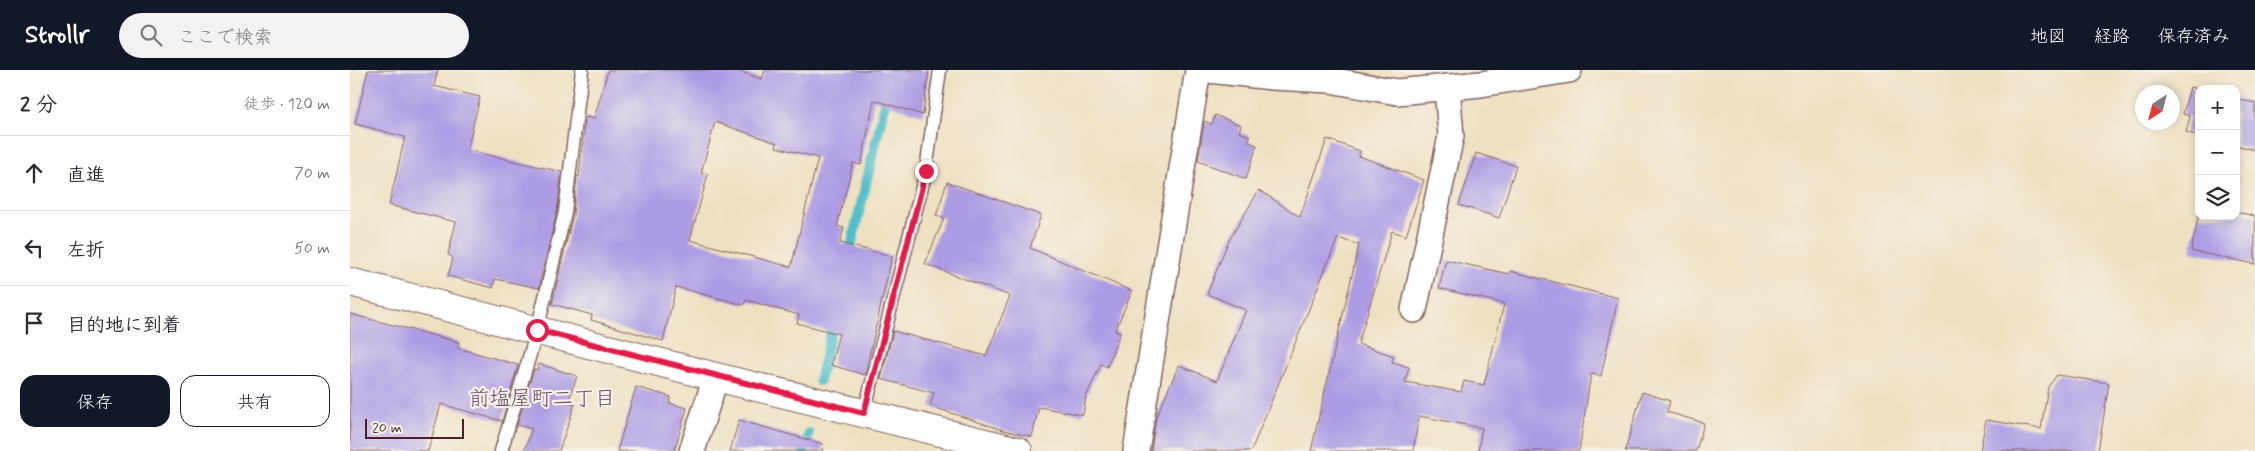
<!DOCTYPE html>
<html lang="ja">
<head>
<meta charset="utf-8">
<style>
  body { margin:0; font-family:Mynerve,"Klee One",sans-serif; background:#f2f2f3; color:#2b2b33 }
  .controls { position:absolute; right:15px; top:15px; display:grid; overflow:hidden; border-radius:10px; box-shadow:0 2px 8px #0003 }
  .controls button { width:45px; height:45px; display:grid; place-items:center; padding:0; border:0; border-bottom:1px solid #e1e1e2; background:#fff; color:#2b2b33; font:25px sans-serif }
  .compass { position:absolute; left:1785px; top:15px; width:45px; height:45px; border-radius:50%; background:#fff; box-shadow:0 2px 8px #0003; rotate:216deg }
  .scale { position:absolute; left:15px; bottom:12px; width:99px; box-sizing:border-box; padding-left:5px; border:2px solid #4a1f2b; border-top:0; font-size:14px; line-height:18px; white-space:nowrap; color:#4a1f2b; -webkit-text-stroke:4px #f7f3e8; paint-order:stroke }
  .stop { position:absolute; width:15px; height:15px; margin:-11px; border:4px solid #e11d48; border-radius:50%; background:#fff }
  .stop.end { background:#e11d48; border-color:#fff; box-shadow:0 1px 5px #0008 }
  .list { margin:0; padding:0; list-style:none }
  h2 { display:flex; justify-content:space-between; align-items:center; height:65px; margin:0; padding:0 20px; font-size:21px }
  h2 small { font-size:16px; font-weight:400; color:#7c7c81 }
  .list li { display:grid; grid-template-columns:32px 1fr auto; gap:15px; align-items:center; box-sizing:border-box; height:75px; padding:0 20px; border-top:1px solid #e1e1e2 }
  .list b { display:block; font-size:19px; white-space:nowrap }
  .list em { font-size:16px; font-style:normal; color:#7c7c81 }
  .actions { display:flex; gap:10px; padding:15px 20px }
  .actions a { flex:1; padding:11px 0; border:1px solid #111827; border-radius:15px; text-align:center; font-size:18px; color:#111827 }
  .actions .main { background:#111827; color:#fff }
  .icon { flex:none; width:28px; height:28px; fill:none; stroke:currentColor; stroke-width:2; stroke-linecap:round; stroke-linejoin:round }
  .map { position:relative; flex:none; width:1905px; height:381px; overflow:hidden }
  header { display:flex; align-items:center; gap:30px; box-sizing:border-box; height:70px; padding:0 25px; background:#111827; color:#fff }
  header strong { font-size:24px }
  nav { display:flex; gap:28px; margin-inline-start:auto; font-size:18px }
  .search { width:350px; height:45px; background:#f2f2f3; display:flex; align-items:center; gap:12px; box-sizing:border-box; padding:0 18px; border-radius:28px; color:#7c7c81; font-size:19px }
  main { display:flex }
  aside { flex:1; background:#fff }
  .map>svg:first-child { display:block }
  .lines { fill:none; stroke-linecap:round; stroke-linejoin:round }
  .stream { stroke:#51beca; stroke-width:10 }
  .building { fill:#ad9be4; fill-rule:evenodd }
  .lane-casing { stroke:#836360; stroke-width:15 }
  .street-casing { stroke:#836360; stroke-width:28 }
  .secondary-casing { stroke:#836360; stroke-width:30 }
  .lane { stroke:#fff; stroke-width:12 }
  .street { stroke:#fff; stroke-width:25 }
  .secondary { stroke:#fff; stroke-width:28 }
  .route { stroke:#e11d48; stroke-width:6 }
  .labels { text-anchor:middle; stroke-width:4.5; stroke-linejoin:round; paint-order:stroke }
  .neighbourhood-label { font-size:21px; fill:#6d4a6c; stroke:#f7f3e8 }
</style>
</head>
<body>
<header>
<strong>Strollr</strong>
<div class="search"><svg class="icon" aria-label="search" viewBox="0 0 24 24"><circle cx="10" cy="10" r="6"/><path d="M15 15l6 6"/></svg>ここで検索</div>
<nav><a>地図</a><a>経路</a><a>保存済み</a></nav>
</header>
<main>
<aside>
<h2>2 分<small>徒歩 · 120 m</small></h2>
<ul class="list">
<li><svg class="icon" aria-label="ahead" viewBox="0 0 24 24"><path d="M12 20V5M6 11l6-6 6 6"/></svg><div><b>直進</b></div><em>70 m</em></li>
<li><svg class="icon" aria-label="left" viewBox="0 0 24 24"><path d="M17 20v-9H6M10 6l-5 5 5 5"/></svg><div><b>左折</b></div><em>50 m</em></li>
<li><svg class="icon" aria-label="arrive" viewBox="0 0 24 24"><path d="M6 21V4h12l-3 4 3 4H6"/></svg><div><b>目的地に到着</b></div></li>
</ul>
<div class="actions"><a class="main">保存</a><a>共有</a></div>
</aside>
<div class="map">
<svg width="1905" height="381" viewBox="0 0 1905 381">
  <rect width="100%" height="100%" fill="#f7f3e8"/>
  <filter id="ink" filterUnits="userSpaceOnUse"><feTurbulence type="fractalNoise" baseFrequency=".02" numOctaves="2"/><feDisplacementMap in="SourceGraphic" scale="10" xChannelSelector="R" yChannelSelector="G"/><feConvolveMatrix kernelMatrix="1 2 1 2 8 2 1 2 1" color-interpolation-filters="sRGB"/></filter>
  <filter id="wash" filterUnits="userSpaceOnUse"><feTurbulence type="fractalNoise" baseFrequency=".0096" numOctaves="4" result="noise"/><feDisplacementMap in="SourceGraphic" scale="20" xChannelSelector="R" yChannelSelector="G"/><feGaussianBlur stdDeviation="1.12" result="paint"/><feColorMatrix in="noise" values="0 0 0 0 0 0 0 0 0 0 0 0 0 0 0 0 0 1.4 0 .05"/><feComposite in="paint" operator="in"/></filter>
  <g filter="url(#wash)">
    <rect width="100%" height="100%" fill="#eee1c2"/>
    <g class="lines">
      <path class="stream" d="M498 189 543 0
        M469 311 484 249
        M454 381 459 363"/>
    </g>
    <g id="blocks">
      <path class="building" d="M18 0H88L84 16 130 27 117 80 212 102 207 141 189 218 145 209 143 218 98 206 103 188 98 184 106 152 39 135 55 67 5 54Z
        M258 0H385L412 9 415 0H579L573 45 524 30 511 95 503 93 487 156 494 158 490 173 542 186 515 305 481 295 489 264 447 253 449 245 396 230 394 235 326 217 313 271 241 250 242 245 202 234 223 144 227 106 229 107 235 47 244 49ZM365 52 427 73 426 77 468 88 441 197 340 170 358 104 351 103Z
        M1840 17 1849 19V66L1836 62 1840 46 1833 44Z
        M1886 29 1905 33V80L1886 75Z
        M865 45 891 55 889 62 900 66 898 72 907 75 896 109 848 91 854 51 862 54Z
        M977 69 1010 81 1009 86 1074 110 1056 166 1042 161 1008 274 1044 286 1042 292 1059 297 1055 312 1111 322 1114 311 1134 315 1154 234 1089 218 1096 190 1159 204 1160 201 1268 228 1251 306 1241 304 1229 381H1128L1132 358 1069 346 1063 381H961L1009 175 988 168 901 381H801L806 347 829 295 867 311 896 240 857 224 878 172 909 120 950 147Z
        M1126 83 1166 96 1149 148 1109 135Z
        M597 112 691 145 680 178 782 221 765 261 770 263 757 297 751 294 736 327 733 345 689 337 682 367 653 360 580 336 584 323 531 309 543 261 636 286 660 226 575 194 594 148 586 146Z
        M1886 142 1905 146V194L1841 181 1849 143V146H1886Z
        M0 244 109 272 108 278 168 295 152 351 91 334 78 381H0Z
        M189 294 227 306 218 332 225 334 209 381H174L182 359 167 355 184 299 187 300Z
        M1707 305 1759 313 1748 381H1630L1636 350 1691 359 1698 317Z
        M286 317 321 327 319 333 337 338 324 381H267Z
        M1292 322 1320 331 1317 342 1354 353 1346 381H1275Z
        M389 350 473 374 472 381H380Z"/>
    </g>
  </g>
  <g filter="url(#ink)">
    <use href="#blocks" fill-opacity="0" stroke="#836360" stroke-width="1"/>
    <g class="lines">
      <g class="lane-casing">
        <path id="lane" d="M514 343 576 101 590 0
          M151 381 187 261 215 142 232 0"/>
      </g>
      <g class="street-casing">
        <path id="street" d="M859 0 922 7 980 10 1047 22 1131 14 1219 0
          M1064 240 1101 66 1097 17
          M342 381 366 307
          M786 381 848 0"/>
      </g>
      <g class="secondary-casing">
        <path id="secondary" d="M0 212 366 307 668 381"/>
      </g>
      <use href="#lane" class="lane"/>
      <use href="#street" class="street"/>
      <use href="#secondary" class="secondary"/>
    </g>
  </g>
  <g class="lines" filter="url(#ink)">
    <path class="route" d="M187 260 514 343 576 101"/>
  </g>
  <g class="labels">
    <g class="neighbourhood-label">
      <text x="192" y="335">前塩屋町二丁目</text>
    </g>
  </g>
</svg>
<div class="controls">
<button>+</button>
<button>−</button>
<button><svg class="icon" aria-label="layers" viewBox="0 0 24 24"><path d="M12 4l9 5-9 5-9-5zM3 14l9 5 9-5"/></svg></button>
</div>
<svg class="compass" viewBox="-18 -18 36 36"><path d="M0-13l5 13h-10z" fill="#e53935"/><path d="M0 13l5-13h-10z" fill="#7c7c81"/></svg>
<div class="scale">20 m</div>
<div class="stop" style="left:187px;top:260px"></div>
<div class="stop end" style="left:576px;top:101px"></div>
</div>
</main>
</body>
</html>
